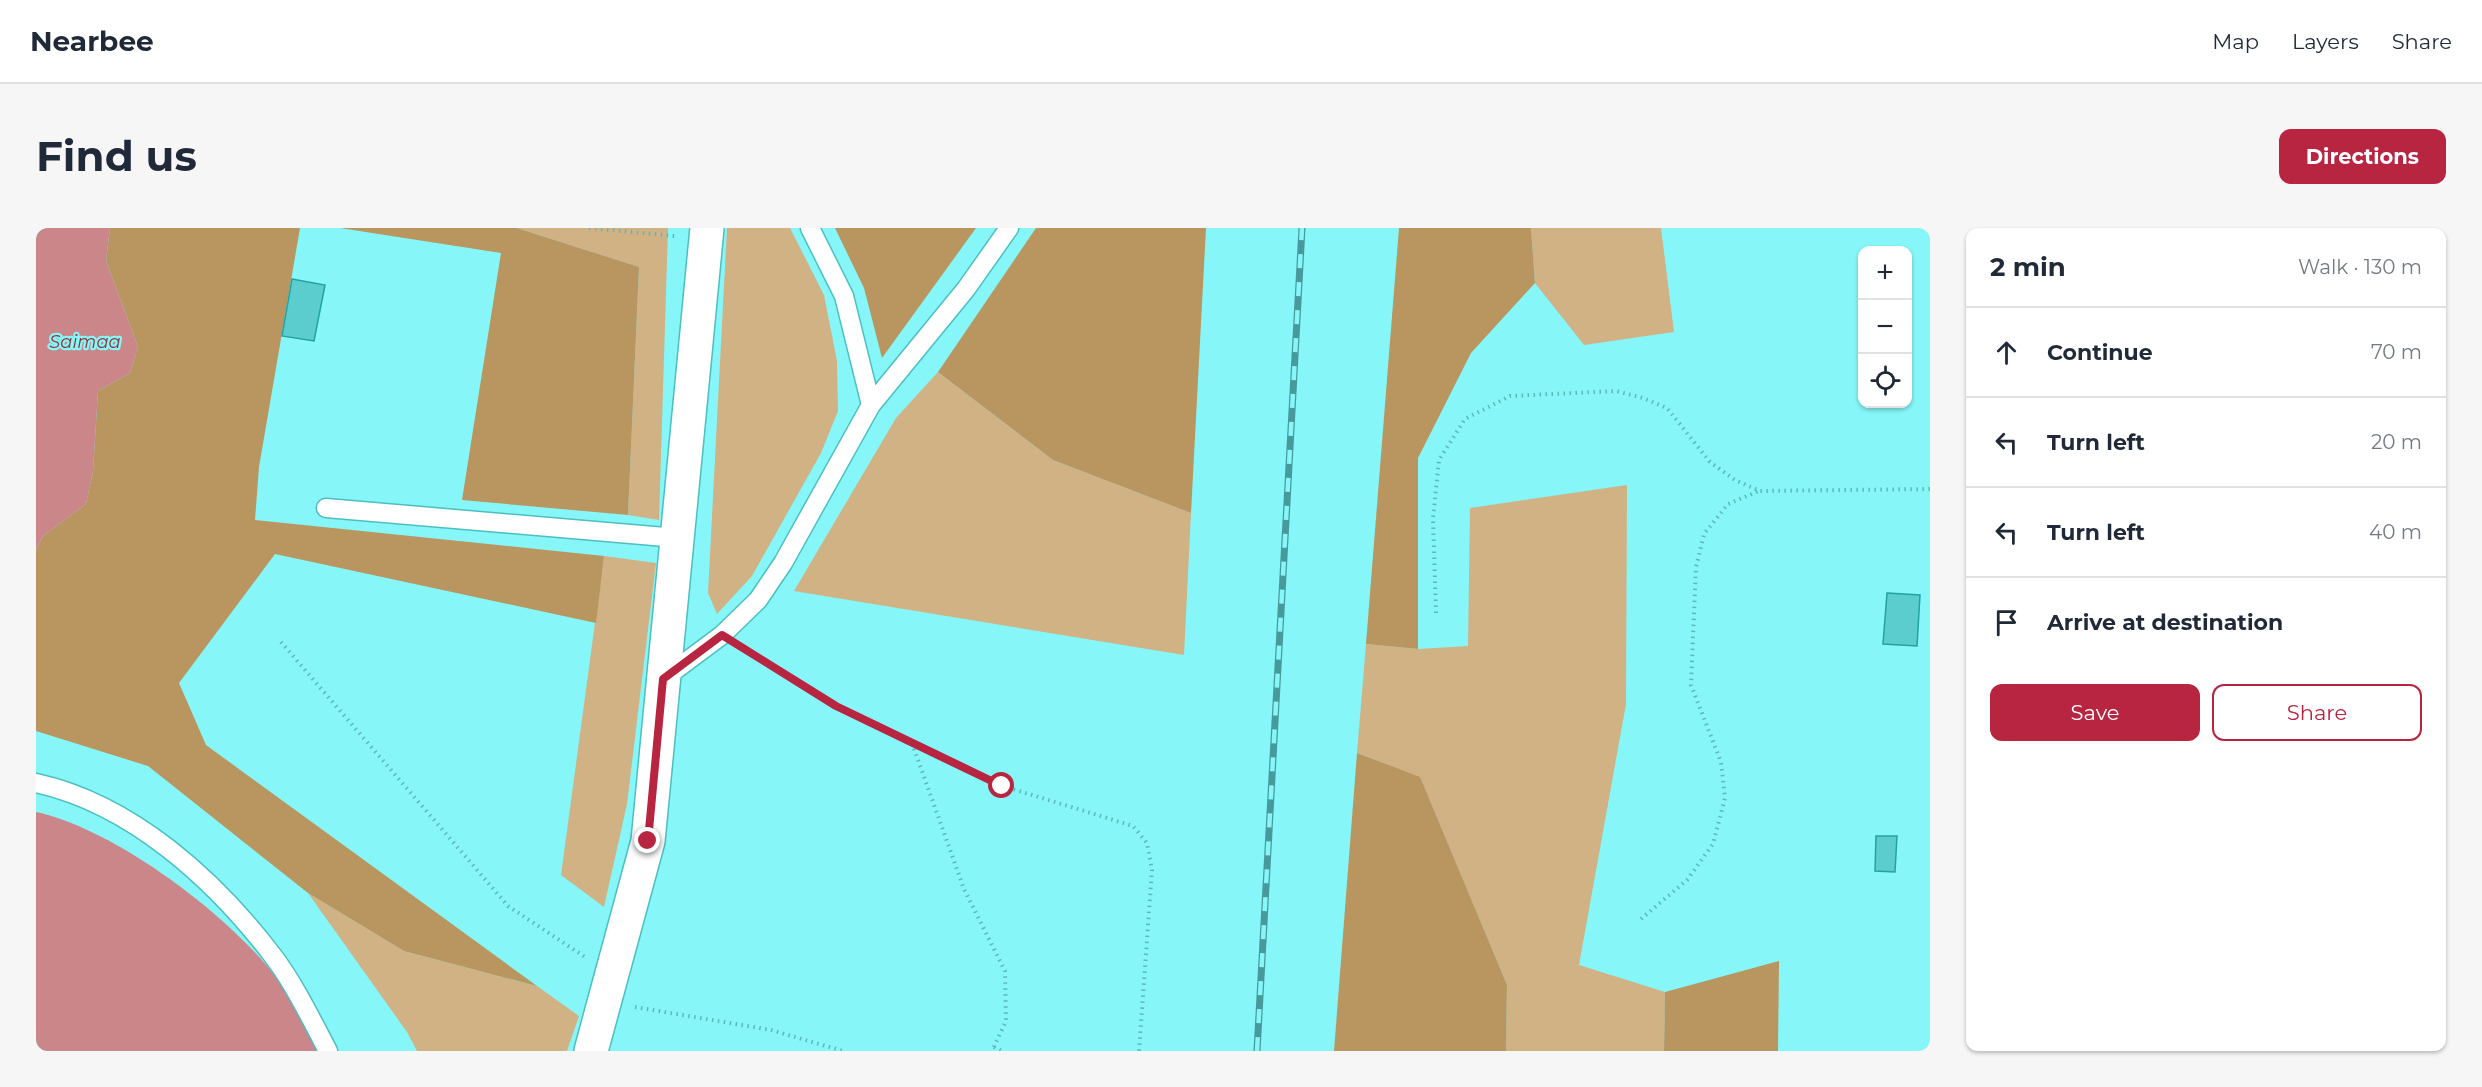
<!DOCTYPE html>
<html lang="en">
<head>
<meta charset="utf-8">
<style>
  body { margin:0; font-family:Montserrat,sans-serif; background:#f6f6f7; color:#1f2937 }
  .controls { position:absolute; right:18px; top:18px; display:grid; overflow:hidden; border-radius:12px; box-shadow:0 2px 4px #0004 }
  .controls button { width:54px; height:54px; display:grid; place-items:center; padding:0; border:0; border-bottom:2px solid #e0e1e3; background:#fff; color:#1f2937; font:30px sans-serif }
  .stop { position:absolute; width:18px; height:18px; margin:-14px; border:4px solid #b72540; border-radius:50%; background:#fff }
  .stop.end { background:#b72540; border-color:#fff; box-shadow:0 2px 6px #0008 }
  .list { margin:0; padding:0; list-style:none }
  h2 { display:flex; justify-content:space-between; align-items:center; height:78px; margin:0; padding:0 24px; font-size:26px }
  h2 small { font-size:20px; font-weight:400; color:#747a83 }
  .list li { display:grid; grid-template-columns:39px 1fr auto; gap:18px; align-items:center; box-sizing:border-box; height:90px; padding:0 24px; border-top:2px solid #e0e1e3 }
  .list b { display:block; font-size:22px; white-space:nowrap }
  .list em { font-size:20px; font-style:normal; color:#747a83 }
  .actions { display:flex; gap:12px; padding:18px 24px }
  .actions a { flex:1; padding:14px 0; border:2px solid #b72540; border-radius:12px; text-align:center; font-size:21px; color:#b72540 }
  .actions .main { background:#b72540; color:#fff }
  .icon { flex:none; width:33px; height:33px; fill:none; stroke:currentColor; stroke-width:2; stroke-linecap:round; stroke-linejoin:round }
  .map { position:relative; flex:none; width:1894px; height:823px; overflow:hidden; border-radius:12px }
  header { display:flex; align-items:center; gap:36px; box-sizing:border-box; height:84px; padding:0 30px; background:#fff; border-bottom:2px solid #e0e1e3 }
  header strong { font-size:28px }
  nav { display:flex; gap:33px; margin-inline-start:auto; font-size:21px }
  .intro { display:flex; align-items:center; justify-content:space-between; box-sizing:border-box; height:144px; padding:0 36px }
  h1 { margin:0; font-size:42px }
  .button { padding:15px 27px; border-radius:12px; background:#b72540; color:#fff; font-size:21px; font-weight:700 }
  main { display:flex; gap:36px; padding:0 36px }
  aside { flex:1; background:#fff; border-radius:12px; box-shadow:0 2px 4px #0004 }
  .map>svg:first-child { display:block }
  .green { fill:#d0b285 }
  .forest { fill:#b9955f }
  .water { fill:#ca8689 }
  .building { fill:#5ccdcf; stroke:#24a1a3; stroke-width:1.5 }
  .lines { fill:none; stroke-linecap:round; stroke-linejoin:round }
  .lane-casing { stroke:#4cbfc1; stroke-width:21 }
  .street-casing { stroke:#4cbfc1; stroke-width:36 }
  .path { stroke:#5cb9ba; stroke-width:4; stroke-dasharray:1.5 4.5; stroke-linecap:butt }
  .lane { stroke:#fff; stroke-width:18 }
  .street { stroke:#fff; stroke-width:33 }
  .rail-casing { stroke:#479a9c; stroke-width:7 }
  .rail { stroke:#87f6f8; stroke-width:4.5; stroke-dasharray:14; stroke-linecap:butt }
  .route { stroke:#b72540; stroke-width:8 }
  .labels { text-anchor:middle; stroke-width:4.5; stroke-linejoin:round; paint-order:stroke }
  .water-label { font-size:18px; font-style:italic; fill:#89373e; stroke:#87f6f8 }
</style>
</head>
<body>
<header>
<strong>Nearbee</strong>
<nav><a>Map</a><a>Layers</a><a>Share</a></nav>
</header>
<div class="intro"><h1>Find us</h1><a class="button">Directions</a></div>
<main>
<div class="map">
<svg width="1894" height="823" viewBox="0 0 1894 823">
  <rect width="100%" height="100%" fill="#87f6f8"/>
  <path class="green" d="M481 0H632L623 292 592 287 603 39Z
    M691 0H754L788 67 801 133 802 183 785 225 716 348 681 386 672 365Z
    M1495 0H1625L1638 104 1548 117 1499 55Z
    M902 144 1017 232 1155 285 1148 427 758 363 860 190Z
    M1591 257 1590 476 1543 737 1629 764 1628 823H1470L1471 757 1384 550 1321 525 1330 416 1382 421 1432 418 1434 280Z
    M568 328 620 335 591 576 568 679 525 647Z
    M272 665 368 723 501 758 543 788 531 823H381L371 804Z"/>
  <path class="forest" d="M74 0H264L223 239 219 292 568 328 560 395 239 326 143 455 170 517 501 758 368 723 272 665 112 538 0 503V322L7 308 50 276 57 243 62 163 94 145 102 119 70 33Z
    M304 0H481L603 39 592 287 426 272 465 25Z
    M799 0H940L846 130 828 60Z
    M1000 0H1170L1155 285 1017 232 902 144Z
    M1363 0H1495L1499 55 1435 125 1382 230V421L1330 416Z
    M1321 525 1384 549 1471 757 1470 823H1298Z
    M1743 733 1742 823H1628L1629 764Z"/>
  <path class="water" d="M0 0H74L70 33 102 119 94 145 62 163 57 243 50 276 7 308 0 322Z
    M0 584C74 600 174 674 224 730 249 757 268 790 283 823H0Z"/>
  <path class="building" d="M256 51 289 57 278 113 246 108Z
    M1851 365 1884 367 1881 418 1847 416Z
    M1840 608H1861L1859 644 1839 643Z"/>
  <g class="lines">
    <g class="lane-casing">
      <path id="lane" d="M774 0 808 68 835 177
        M290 280 641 310
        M627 451 686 407 722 372 747 335 835 177 930 61 973 0
        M0 555C96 576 179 652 237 728 259 757 275 791 292 823"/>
    </g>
    <g class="street-casing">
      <path id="street" d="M555 823 612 613 671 0"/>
    </g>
    <path class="path" d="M553 0 639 8
      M1400 385 1397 291 1403 232 1429 191 1474 168 1580 163 1607 170 1631 180 1674 234 1699 252 1724 263 1894 261
      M245 414 472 678 549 729
      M707 420 800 478 967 558 1097 598 1111 615 1116 642 1103 823
      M876 515 928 661 969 743 970 793 956 823
      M1605 691 1651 652 1677 616 1689 570 1685 534 1655 457 1660 339 1668 306 1692 276 1723 263
      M599 779 735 802 807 823
      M958 819 966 823"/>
    <use href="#lane" class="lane"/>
    <use href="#street" class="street"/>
    <g class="rail-casing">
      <path id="rail" d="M1221 823 1266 0"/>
    </g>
    <use href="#rail" class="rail"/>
  </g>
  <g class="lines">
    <path class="route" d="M612 613 627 451 686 407 800 478 966 558"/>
  </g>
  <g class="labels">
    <g class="water-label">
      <text x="49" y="120">Saimaa</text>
    </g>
  </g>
</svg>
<div class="controls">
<button>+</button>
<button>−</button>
<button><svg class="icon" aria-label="locate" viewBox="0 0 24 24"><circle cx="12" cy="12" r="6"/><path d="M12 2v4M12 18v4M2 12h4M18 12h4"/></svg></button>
</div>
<div class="stop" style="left:966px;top:558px"></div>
<div class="stop end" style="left:612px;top:613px"></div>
</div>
<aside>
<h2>2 min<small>Walk · 130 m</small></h2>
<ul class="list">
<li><svg class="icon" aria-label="ahead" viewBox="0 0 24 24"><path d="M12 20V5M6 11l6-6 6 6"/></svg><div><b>Continue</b></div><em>70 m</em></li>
<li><svg class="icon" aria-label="left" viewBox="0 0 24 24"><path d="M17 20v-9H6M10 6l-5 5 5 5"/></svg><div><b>Turn left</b></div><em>20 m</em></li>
<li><svg class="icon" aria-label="left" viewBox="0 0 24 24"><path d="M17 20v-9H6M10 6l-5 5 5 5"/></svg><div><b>Turn left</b></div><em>40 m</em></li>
<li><svg class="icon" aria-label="arrive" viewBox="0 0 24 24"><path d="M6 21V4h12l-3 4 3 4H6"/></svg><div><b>Arrive at destination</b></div></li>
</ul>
<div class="actions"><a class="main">Save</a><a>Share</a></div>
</aside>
</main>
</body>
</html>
